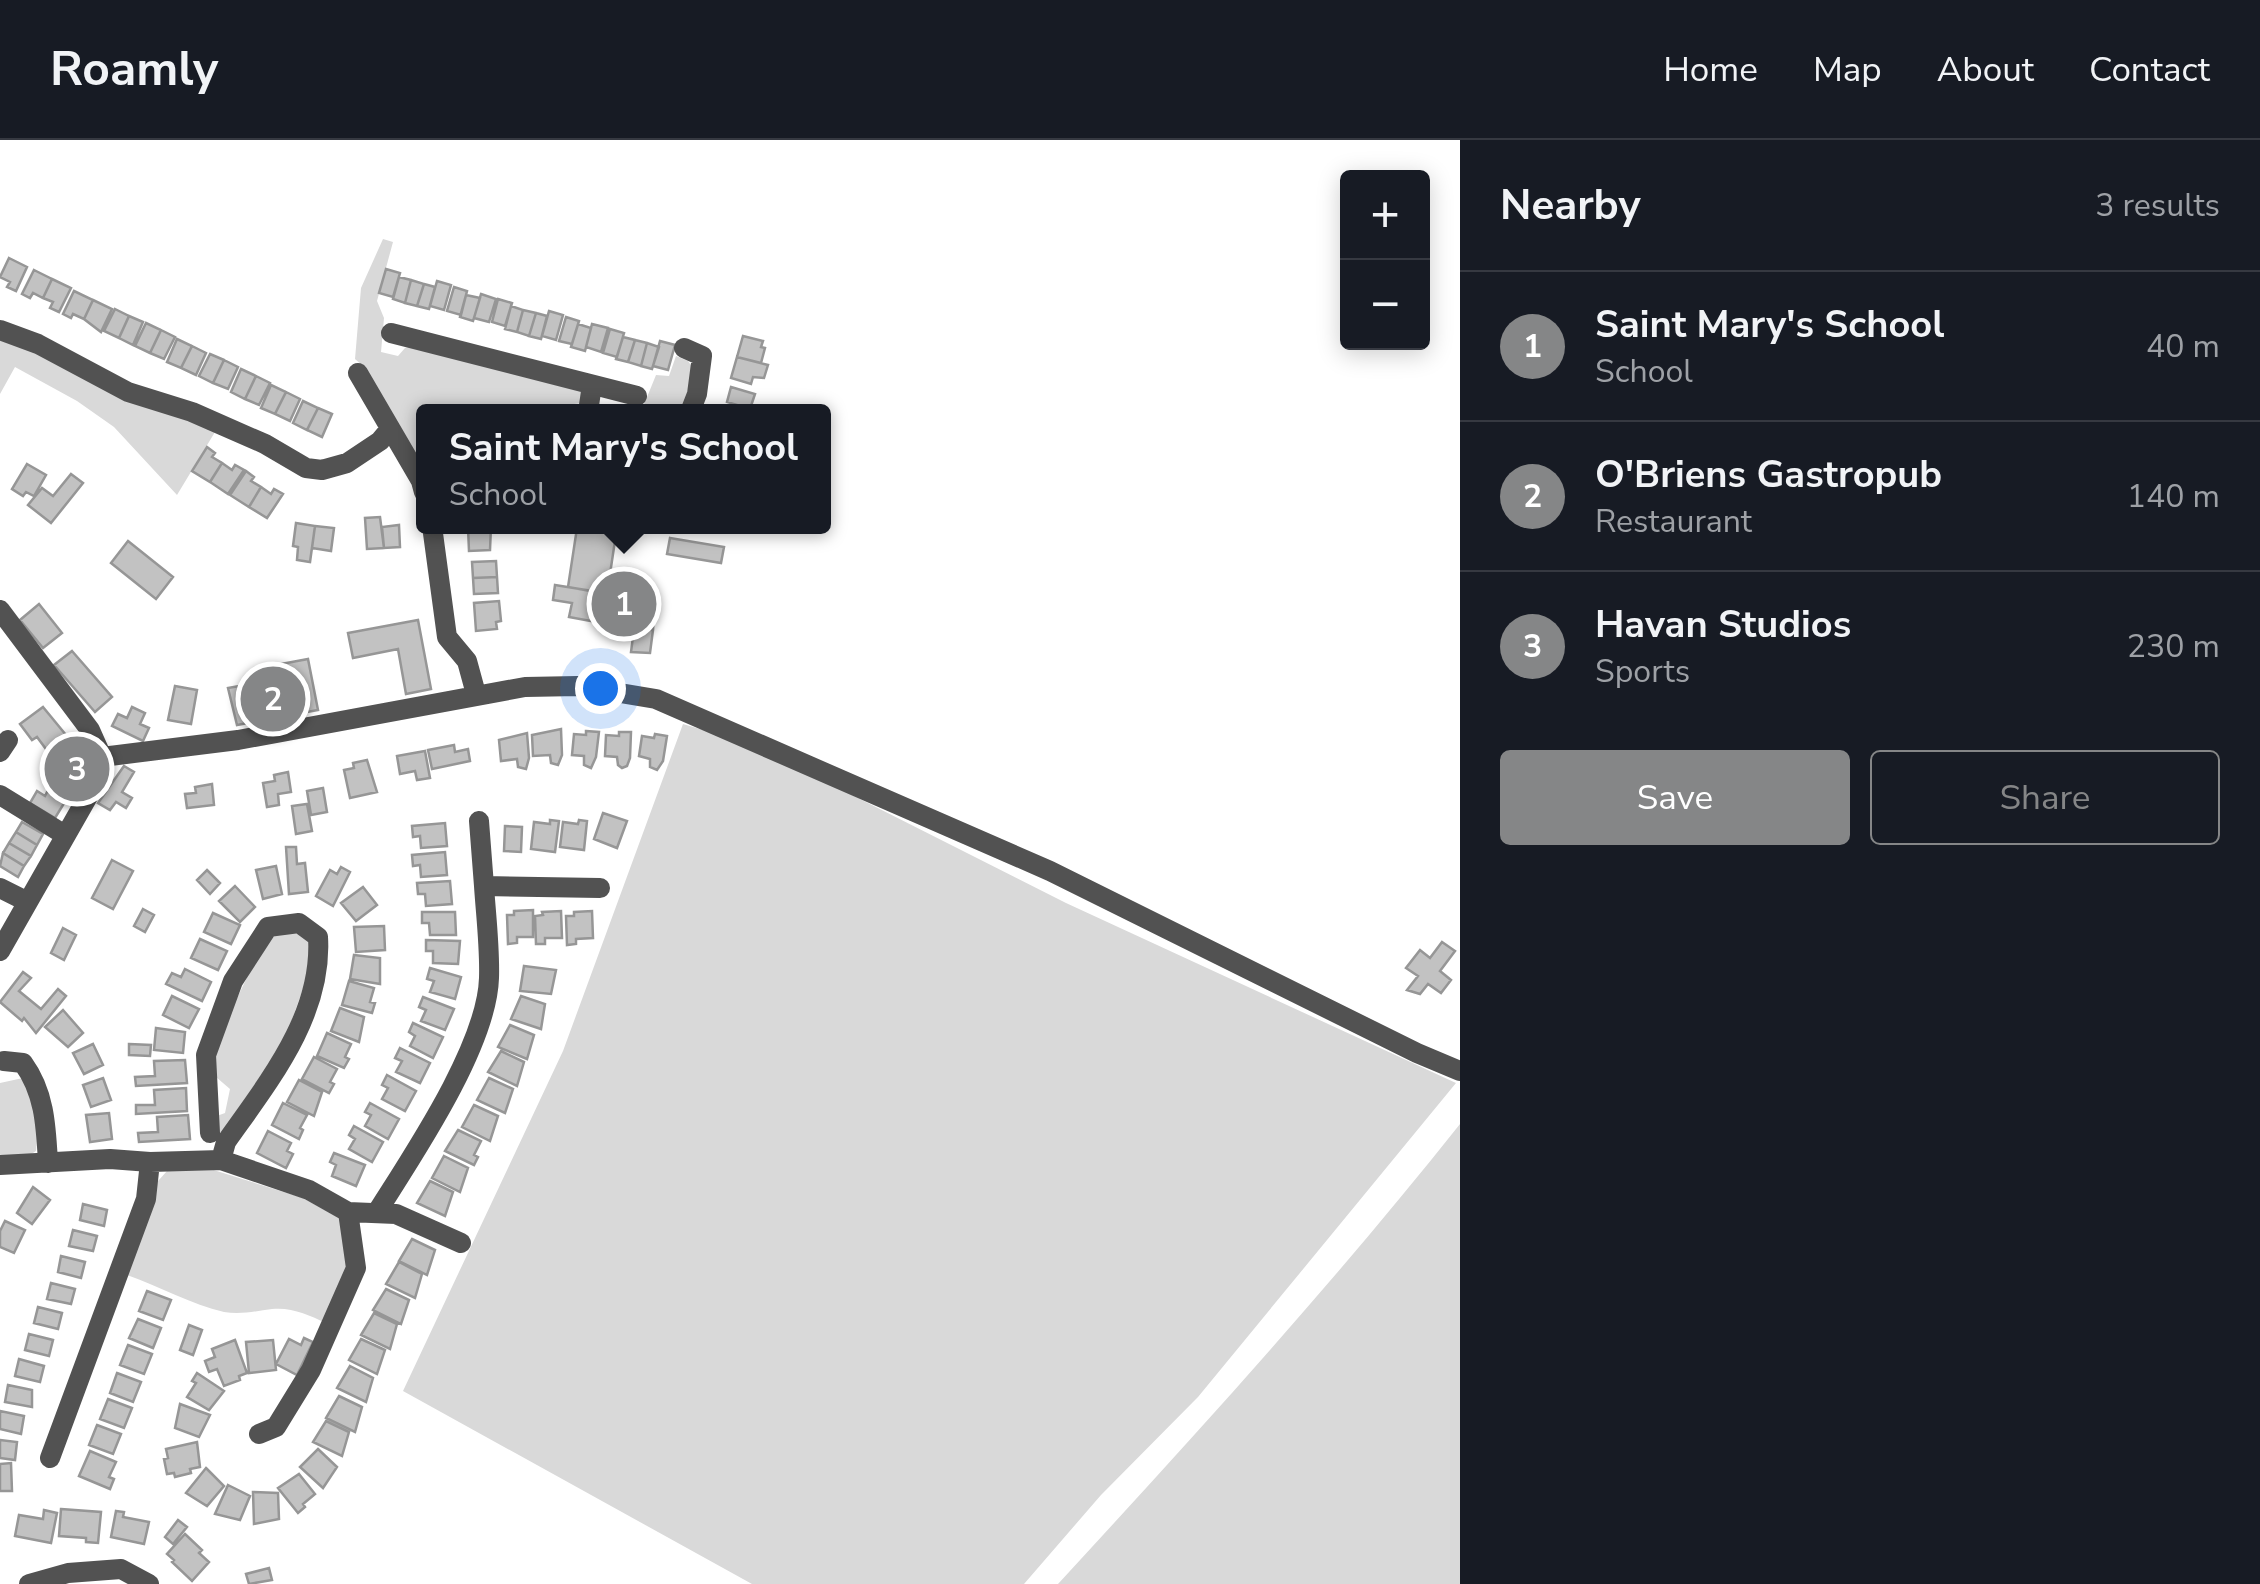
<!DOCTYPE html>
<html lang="en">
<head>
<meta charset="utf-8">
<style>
  body { margin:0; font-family:"Nunito Sans",sans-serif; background:#20242c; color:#f1f3f6 }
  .controls { position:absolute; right:30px; top:30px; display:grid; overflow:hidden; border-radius:10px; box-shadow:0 5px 25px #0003 }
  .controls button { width:90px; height:90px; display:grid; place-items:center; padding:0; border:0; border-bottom:2px solid #363941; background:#171b24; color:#f1f3f6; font:50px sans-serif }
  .you { position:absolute; left:600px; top:548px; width:35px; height:35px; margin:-25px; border:8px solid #fff; border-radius:50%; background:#1a73e8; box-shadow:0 0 0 15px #1a73e833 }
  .badge { display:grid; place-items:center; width:65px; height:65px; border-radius:50%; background:#858687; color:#fff; font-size:32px; font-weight:700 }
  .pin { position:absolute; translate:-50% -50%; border:5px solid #fff; box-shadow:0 2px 10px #0006 }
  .popup { position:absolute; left:416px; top:264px; width:415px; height:130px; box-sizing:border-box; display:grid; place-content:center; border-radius:10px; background:#171b24; filter:drop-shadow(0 2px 8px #0005); font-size:32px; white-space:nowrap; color:#9ea1a6 }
  .popup b { font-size:38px; color:#f1f3f6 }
  .popup::after { content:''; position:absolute; left:50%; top:100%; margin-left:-20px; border:20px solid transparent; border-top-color:#171b24 }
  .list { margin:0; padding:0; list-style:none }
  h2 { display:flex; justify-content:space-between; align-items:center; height:130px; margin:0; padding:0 40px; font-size:42px }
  h2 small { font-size:32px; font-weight:400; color:#9ea1a6 }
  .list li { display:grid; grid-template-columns:65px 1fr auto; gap:30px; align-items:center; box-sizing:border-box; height:150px; padding:0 40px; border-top:2px solid #363941 }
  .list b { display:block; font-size:38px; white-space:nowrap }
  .list p { margin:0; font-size:32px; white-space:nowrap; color:#9ea1a6 }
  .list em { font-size:32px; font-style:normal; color:#9ea1a6 }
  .actions { display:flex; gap:20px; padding:30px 40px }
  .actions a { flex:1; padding:22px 0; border:2px solid #858687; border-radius:10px; text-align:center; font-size:35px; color:#858687 }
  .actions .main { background:#858687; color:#fff }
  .map { position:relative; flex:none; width:1460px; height:1444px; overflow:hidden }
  header { display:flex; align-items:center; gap:60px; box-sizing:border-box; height:140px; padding:0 50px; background:#171b24; border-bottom:2px solid #363941 }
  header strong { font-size:48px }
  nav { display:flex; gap:55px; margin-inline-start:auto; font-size:35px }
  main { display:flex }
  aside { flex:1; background:#171b24 }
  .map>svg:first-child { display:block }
  .green { fill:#d9d9d9 }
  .building { fill:#c2c2c2; stroke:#969696; stroke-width:2.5 }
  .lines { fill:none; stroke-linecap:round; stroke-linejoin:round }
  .minor { stroke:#525252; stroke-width:20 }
</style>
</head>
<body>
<header>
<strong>Roamly</strong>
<nav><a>Home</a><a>Map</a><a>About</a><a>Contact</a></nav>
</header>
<main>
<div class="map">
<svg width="1460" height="1444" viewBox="0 0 1460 1444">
  <rect width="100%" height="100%" fill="#fff"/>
  <path class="green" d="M383 99 393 102 377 161 384 178 381 212 398 216 405 208 416 205 579 250 584 255 581 263 521 272H424V322H421L363 226 355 219 361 148Z
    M0 195 215 292 177 355 114 287 77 261 15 227 0 254Z
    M676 216 688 221 693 228 683 271 641 272 656 235 669 236Z
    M683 584 751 604 1066 763 1456 943 1198 1257 1101 1355 1024 1444H752L403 1251 563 911Z
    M287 790 303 792 310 801 314 818 284 902 222 992 216 994 214 977 225 973 230 949 216 937V902L265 800Z
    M23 938C35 958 39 988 36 1011L25 1018 0 1017V943Z
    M1460 984V1444H1058C1196 1294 1333 1144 1460 984Z
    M204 1027 303 1058 343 1080 347 1126 326 1183C309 1175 292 1167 272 1169 256 1171 241 1175 224 1172 192 1165 159 1146 127 1135L158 1041 167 1031Z"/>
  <path class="building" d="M9 118 27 127 16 151 7 147 10 142 0 137Z
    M386 129 400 133 393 157 379 153Z
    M34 130 52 139 43 158 33 153 30 158 22 154Z
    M399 137 411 140 405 163 393 159Z
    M52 139 71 148 59 172 50 168 53 162 43 158Z
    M411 140 424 144 417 166 405 163Z
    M437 141 451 145 444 170 430 166Z
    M424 144 435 147 429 169 417 166Z
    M454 147 467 151 461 175 447 171Z
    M74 151 93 160 84 179 73 174 71 178 63 174Z
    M481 154 496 159 489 182 474 178Z
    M466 155 480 158 473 181 460 177Z
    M498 159 512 163 505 186 492 182Z
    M93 160 112 169 101 192 84 179Z
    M511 166 523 170 517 192 505 189Z
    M115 169 129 176 119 198 104 191Z
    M523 170 536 173 529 196 517 192Z
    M549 171 563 175 556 200 542 196Z
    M536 173 547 176 541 199 529 196Z
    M129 176 143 182 133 205 119 198Z
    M566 177 579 181 572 204 559 201Z
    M146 183 161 190 150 213 135 206Z
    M578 184 591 188 585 211 571 207Z
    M592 184 608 188 601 212 586 207Z
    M610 189 624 193 617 217 603 213Z
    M161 190 175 197 164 219 150 213Z
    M743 196 763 201 761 207 765 208 761 223 737 217Z
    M623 197 635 200 628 222 616 219Z
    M177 199 192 206 181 228 167 222Z
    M635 200 647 203 641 226 628 222Z
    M660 201 675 205 668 230 653 226Z
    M647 203 659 207 652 229 641 226Z
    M192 206 206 213 196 235 181 228Z
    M210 214 224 220 213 243 199 236Z
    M737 217 768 225 764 238 753 237 751 244 731 238Z
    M224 220 238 227 228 249 213 243Z
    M241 229 256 236 245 259 231 252Z
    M256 236 270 243 259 265 245 259Z
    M271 245 286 252 275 274 261 268Z
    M731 247 755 254 750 269 727 262Z
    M286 252 300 259 290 281 275 274Z
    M303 261 318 268 307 290 293 283Z
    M318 268 332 274 322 297 307 290Z
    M207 307 215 313 212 317 222 323 210 342 192 331Z
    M222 323 232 330 235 325 244 330 228 354 210 342Z
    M27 324 46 335 34 356 26 352 23 356 12 349Z
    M246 331 254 337 251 341 261 347 249 367 230 355Z
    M71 334 83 343 51 383 28 365 42 348 53 356Z
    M261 347 271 354 274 349 283 354 267 378 249 367Z
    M380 377 384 408 367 409 365 378Z
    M296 383 315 386 310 422 297 420 298 407 293 406Z
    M399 385 400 407 384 408 382 387Z
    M315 386 334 388 331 411 312 408Z
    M491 386 490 410 469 411 468 387Z
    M577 388 616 394 607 454 568 447Z
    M670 398 724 407 721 423 667 414Z
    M128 401 173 437 156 459 111 423Z
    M496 421 497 437 473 438 472 422Z
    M497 437 498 453 474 454 473 438Z
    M555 445 636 458 634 489 569 477 572 463 553 460Z
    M636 458 655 459 653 490 634 489Z
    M499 461 501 481 496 482 497 489 476 491 474 463Z
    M39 464 62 493 43 508 20 480Z
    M418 480 431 549 406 554 398 509 353 518 348 493Z
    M634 489 653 490 650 513 631 512Z
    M72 511 112 557 95 572 54 525Z
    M308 519 318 570 237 585 228 548 267 541 265 527Z
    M175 546 197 550 191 584 168 580Z
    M43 567 80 612 82 634 55 678 30 663 37 651 45 656 58 630 57 624 37 597 32 600 20 584Z
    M132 567 145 573 140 584 149 588 143 601 112 586 118 574 127 578Z
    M561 589 562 615 558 625 551 623 550 615 533 616 532 595Z
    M586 591 599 592 596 617 591 628 584 625V616L572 615 574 594 586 595Z
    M619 592H631L630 618 627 626 622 628 618 625 617 617 605 616 606 595 619 596Z
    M527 593 529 618 526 629 518 627 517 619 501 621 499 600Z
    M655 594 667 596 663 621 657 630 650 627V619L639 616 642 596 654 598Z
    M454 605 455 612 468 609 470 621 432 629 428 610Z
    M425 611 430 638 417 640 415 631 400 634 397 616Z
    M367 620 377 652 350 658 344 630 354 628 353 623Z
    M124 626 134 632 122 652 132 658 126 668 116 662 110 670 98 663Z
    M288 632 291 652 278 654 279 665 267 667 263 643 275 641 274 635Z
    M212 644 214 665 187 668 185 654 196 653 195 647Z
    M323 648 327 672 311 675 307 651Z
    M307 664 312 691 296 694 292 666Z
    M603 673 627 681 617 708 594 699Z
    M550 680 559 681 555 712 531 709 534 682 550 684Z
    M579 680 587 681 584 710 560 707 563 682 578 684Z
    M22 682 43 694 37 705 16 692Z
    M445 683 447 706 421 708 420 696 413 697 412 686Z
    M505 686 522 687 521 712 504 711Z
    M16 692 37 705 31 716 9 703Z
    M9 703 31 716 24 726 3 713Z
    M286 707H296L297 724 305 723 308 752 289 754Z
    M445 712 447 735 421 737 420 725 413 726 412 715Z
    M3 713 24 726 18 737 0 726Z
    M112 720 133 731 113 769 92 758Z
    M276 726 282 754 263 759 256 730Z
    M341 727 350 732 333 766 316 756 330 730 337 734Z
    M207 730 220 743 210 754 197 740Z
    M450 741 452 764 426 766 425 754H418L417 743Z
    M235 746 255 767 240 782 219 761Z
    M363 747 377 765 356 781 341 763Z
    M143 769 154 775 145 792 134 786Z
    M533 770V797H517V803L508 804 507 775H514V771Z
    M561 771 562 798H545V804H536L535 776 543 775 542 772Z
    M592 771 593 798 576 799V804L567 805 566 776H574V772Z
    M422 772H455L456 795H430L429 783H422Z
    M213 773 240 785 231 804 204 792Z
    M384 786 385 810 356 812 354 787Z
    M63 788 76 795 64 820 51 813Z
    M200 799 227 811 218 830 191 818Z
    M426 800 460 801 458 824 433 823V811H426Z
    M1442 802 1455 811 1440 831 1451 840 1441 853 1428 844 1420 854 1407 850 1418 836 1406 828 1420 810 1430 818Z
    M354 815 380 818V844L350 839Z
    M524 826 556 830 551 854 520 851Z
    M430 828 461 837 455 859 430 852 434 841 427 839Z
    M185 829 211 842 202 861 166 844 172 833 181 837Z
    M23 832 31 838 19 851 41 869 58 849 66 856 36 893 24 878 22 881 0 862Z
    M349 841 374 848 370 862 375 863 372 873 342 865Z
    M172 856 199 869 189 888 163 875Z
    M521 856 545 864 541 889 511 879Z
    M423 857 454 869 445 890 421 881 426 870 419 867Z
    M340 868 364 877 359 902 331 891Z
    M63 870 83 893 68 907 45 887Z
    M413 883 443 897 433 918 410 906 415 896 409 892Z
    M510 885 534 895 527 919 498 907Z
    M156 888 185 892 183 913 154 910Z
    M327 893 351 904 345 917 349 919 344 928 317 916Z
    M93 904 103 925 84 934 73 913Z
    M129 904 151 905 150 916 129 915Z
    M400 908 430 923 420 943 396 932 402 921 395 918Z
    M501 911 524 922 517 946 488 932Z
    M314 917 337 929 330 942 334 944 329 953 302 939Z
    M185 920 187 943 136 946 135 937 155 936 154 921Z
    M387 935 416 951 405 971 382 959 388 948 382 945Z
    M103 938 111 960 91 967 83 945Z
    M489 938 513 949 505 973 477 960Z
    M299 940 322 952 314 976 287 962Z
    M186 948 187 971 136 974V965H155L154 950Z
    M283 963 307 975 300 988 303 990 299 999 272 985Z
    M370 963 399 979 388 999 365 986 371 975 365 972Z
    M474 965 498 976 490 1001 462 987Z
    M109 973 112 999 90 1002 86 975Z
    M188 975 190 999 139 1002 138 993 158 992 157 977Z
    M354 986 383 1002 372 1022 349 1009 355 999 349 995Z
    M458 990 481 1001 474 1015 478 1017 474 1025 445 1011Z
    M268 991 291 1003 287 1011 293 1014 286 1028 257 1013Z
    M334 1013 365 1025 356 1046 332 1036 336 1025 330 1022Z
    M444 1016 468 1028 460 1052 432 1038Z
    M430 1041 453 1052 445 1076 417 1063Z
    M33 1047 50 1060 32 1084 17 1073Z
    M83 1064 107 1070 104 1086 80 1080Z
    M5 1081 25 1090 14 1113 0 1107V1091Z
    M73 1090 97 1096 93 1111 69 1106Z
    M412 1099 435 1110 427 1135 399 1121Z
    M61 1116 85 1122 81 1138 58 1132Z
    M399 1122 422 1134 415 1158 386 1144Z
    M51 1143 75 1149 71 1164 47 1159Z
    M386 1149 409 1160 401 1184 373 1170Z
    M147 1151 171 1160 163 1180 139 1171Z
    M38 1167 62 1173 58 1189 34 1183Z
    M374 1173 397 1184 390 1209 361 1195Z
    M138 1179 161 1188 153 1208 129 1198Z
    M189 1185 202 1190 193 1215 180 1210Z
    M29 1194 53 1200 49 1216 25 1210Z
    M304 1198 313 1202 297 1235 276 1224 289 1199 301 1205Z
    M361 1199 385 1210 377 1234 349 1220Z
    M235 1200 247 1233 239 1236 240 1240 224 1246 217 1229 209 1232 205 1221 215 1217 212 1209Z
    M273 1200 276 1230 249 1233 246 1202Z
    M128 1205 152 1214 144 1234 120 1225Z
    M19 1219 44 1226 40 1242 15 1236Z
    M350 1226 373 1238 366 1262 337 1248Z
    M117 1233 141 1242 133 1262 110 1253Z
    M197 1233 224 1251 209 1270 187 1257 196 1243 192 1241Z
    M8 1245 32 1250V1267L5 1262Z
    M339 1256 362 1267 355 1292 326 1278Z
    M108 1259 132 1268 124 1288 100 1279Z
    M180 1264 210 1275 199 1297 175 1288Z
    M0 1271 24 1276 21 1294 0 1289Z
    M326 1281 349 1292 342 1316 313 1302Z
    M97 1285 121 1294 113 1314 89 1305Z
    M0 1300 17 1302 15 1320 0 1318Z
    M197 1302 200 1327 190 1329 191 1333 175 1337 174 1333 167 1334 164 1319 168 1318 166 1309Z
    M318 1309 337 1327 323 1348 300 1327Z
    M90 1311 116 1322 109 1337 114 1339 110 1349 79 1336Z
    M11 1323 12 1351H0V1324Z
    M206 1328 224 1346 207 1366 186 1353Z
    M299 1334 315 1354 303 1364 305 1367 298 1373 278 1348Z
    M228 1345 250 1356 240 1380 215 1374Z
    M253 1352 278 1353 279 1379 254 1384Z
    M61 1369 101 1372 98 1403 86 1402V1398L59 1396Z
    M44 1370 57 1373 51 1403 15 1396 19 1375 43 1379Z
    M116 1371 124 1372 123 1377 149 1382 144 1404 111 1397Z
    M178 1380 187 1387 173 1404 165 1397Z
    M185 1394 202 1410 199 1413 209 1422 192 1441 172 1422 174 1420 167 1414Z
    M269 1428 272 1440 249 1444 246 1434Z"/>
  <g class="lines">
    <path class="minor" d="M0 190 38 204 128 252 192 272 265 304 306 328 322 330 347 323 380 301 390 289
      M391 193 637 256
      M684 208 702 216 697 254 690 272
      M358 233 421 341 424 352
      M588 272 592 245
      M432 386 447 497 467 521 476 554
      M0 470 90 590 102 617 99 637 0 811
      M0 612 8 600
      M102 617 238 600 525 547 578 546 656 559 1050 731 1417 913 1460 931
      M0 655 65 695
      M479 681 484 746
      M0 748 26 761
      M4 921 23 923C45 953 46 987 48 1023
      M210 993 206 915 233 841 268 787 299 783 318 797C323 875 269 941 226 1002L221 1020
      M0 1025 110 1019 150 1022 221 1020 309 1050 348 1072 396 1074 461 1103
      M377 1072C413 1015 487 906 489 838 490 808 486 776 484 746L600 748
      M259 1294 276 1287 311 1230 356 1128 348 1072
      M50 1318 146 1059 150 1022
      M29 1444 68 1433 121 1429 149 1444"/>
  </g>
</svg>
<div class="controls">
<button>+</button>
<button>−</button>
</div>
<div class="you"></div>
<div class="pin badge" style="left:624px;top:464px">1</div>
<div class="popup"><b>Saint Mary's School</b>School</div>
<div class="pin badge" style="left:273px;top:559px">2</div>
<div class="pin badge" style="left:77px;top:629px">3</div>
</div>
<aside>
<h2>Nearby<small>3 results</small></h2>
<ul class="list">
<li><span class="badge">1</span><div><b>Saint Mary's School</b><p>School</p></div><em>40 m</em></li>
<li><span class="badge">2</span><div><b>O'Briens Gastropub</b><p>Restaurant</p></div><em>140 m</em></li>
<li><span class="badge">3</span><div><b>Havan Studios</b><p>Sports</p></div><em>230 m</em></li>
</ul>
<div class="actions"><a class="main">Save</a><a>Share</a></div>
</aside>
</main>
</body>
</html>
